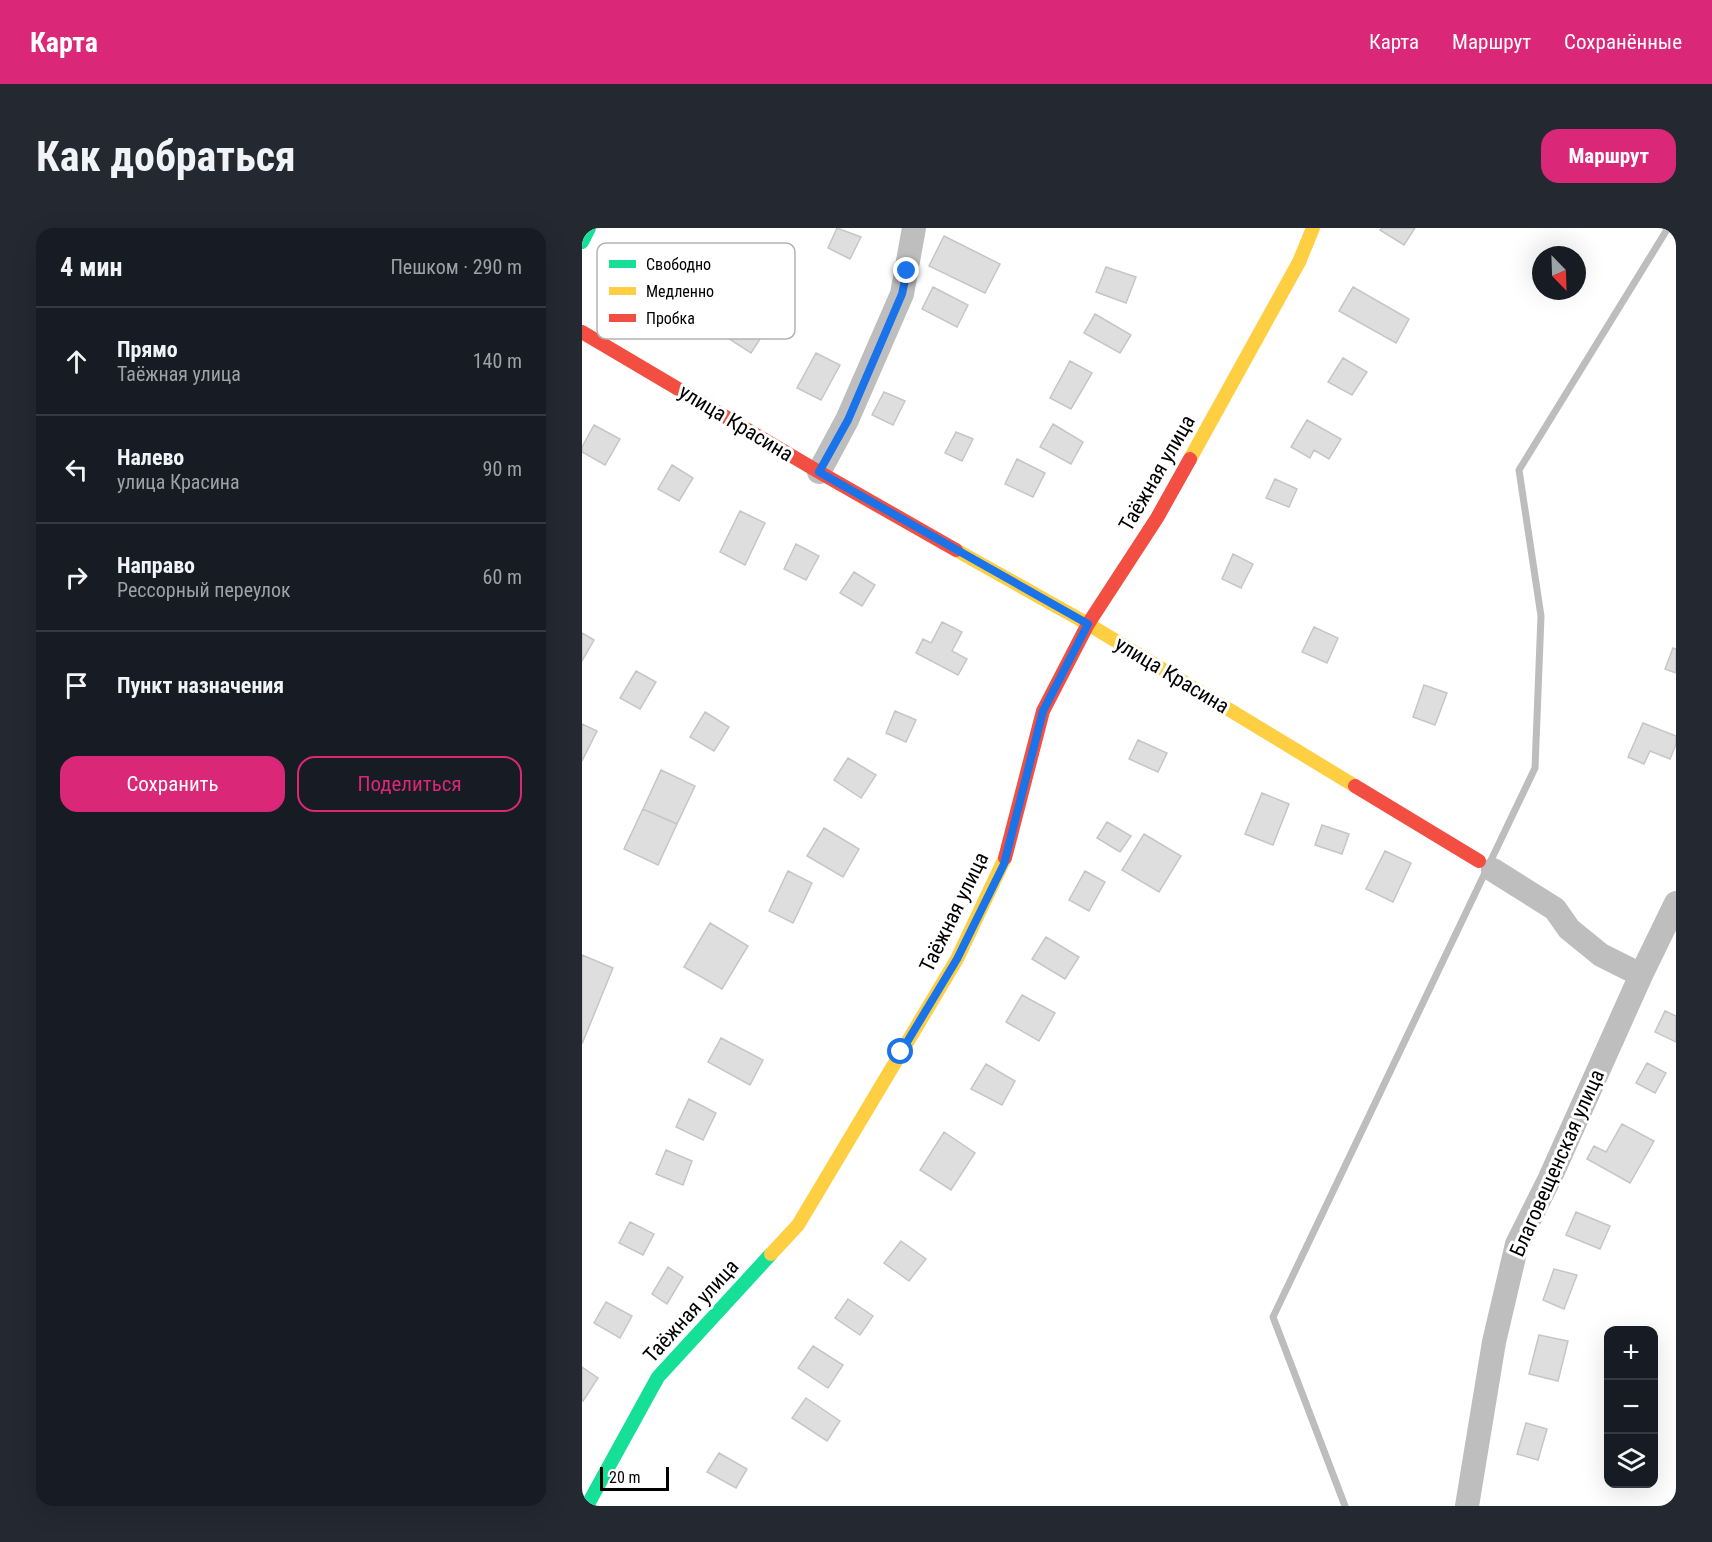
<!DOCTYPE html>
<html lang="ru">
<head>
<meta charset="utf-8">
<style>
  body { margin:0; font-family:"Roboto Condensed",sans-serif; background:#242831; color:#f1f3f6 }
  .controls { position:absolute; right:18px; bottom:18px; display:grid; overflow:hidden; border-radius:12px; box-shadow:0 6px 24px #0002 }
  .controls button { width:54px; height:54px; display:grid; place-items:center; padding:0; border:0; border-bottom:2px solid #363941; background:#171b24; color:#f1f3f6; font:30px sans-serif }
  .compass { position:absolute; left:950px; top:18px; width:54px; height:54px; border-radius:50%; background:#171b24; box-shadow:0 6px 24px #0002; rotate:157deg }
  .scale { position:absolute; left:18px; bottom:15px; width:69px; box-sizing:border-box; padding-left:6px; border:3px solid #000; border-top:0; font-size:16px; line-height:21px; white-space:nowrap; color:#000; -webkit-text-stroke:4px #fff; paint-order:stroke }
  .stop { position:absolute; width:18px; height:18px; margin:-14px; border:4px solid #1a73e8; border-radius:50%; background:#fff }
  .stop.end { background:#1a73e8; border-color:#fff; box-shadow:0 2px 6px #0008 }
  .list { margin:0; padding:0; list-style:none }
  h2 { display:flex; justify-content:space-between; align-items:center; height:78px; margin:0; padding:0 24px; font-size:26px }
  h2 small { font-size:20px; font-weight:400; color:#9ea1a6 }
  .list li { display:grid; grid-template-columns:39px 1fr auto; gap:18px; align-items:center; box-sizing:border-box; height:108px; padding:0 24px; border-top:2px solid #363941 }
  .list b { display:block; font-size:22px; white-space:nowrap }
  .list p { margin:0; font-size:20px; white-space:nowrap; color:#9ea1a6 }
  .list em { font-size:20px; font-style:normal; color:#9ea1a6 }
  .actions { display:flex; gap:12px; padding:18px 24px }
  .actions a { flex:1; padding:14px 0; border:2px solid #db2777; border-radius:18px; text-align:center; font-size:21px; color:#db2777 }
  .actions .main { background:#db2777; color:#fff }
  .icon { flex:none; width:33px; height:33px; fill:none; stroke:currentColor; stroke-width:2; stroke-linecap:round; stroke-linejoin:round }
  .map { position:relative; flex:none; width:1094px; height:1278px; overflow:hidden; border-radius:18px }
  header { display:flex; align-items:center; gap:36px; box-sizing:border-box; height:84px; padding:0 30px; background:#db2777; color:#fff }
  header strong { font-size:28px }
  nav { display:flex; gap:33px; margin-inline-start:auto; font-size:21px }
  .intro { display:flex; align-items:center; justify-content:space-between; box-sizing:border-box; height:144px; padding:0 36px }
  h1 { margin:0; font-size:42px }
  .button { padding:15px 27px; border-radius:18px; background:#db2777; color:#fff; font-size:21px; font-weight:700 }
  main { display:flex; gap:36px; padding:0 36px }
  aside { flex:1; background:#171b24; border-radius:18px; box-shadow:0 6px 24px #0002 }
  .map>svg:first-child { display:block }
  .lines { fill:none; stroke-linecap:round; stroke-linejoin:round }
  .stream { stroke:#bdbdbd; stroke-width:7 }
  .building { fill:#dedede; stroke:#c6c6c6; stroke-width:1.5 }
  .street { stroke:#bebebe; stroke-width:24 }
  .fast { stroke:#16e098; stroke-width:14 }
  .slow { stroke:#ffcf43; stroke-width:14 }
  .jam { stroke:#f24e42; stroke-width:14 }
  .route { stroke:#1a73e8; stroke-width:8 }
  .labels { text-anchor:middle; stroke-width:6; stroke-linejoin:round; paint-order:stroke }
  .street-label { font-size:21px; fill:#000; stroke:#fff }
  .key { fill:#fff; stroke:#b2b2b2; stroke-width:1.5 }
  .key-label { font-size:16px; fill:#000 }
</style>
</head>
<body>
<header>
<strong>Карта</strong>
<nav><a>Карта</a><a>Маршрут</a><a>Сохранённые</a></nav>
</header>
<div class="intro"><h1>Как добраться</h1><a class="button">Маршрут</a></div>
<main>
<aside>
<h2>4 мин<small>Пешком · 290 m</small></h2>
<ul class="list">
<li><svg class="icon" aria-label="ahead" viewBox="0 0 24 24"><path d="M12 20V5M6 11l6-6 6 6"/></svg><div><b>Прямо</b><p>Таёжная улица</p></div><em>140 m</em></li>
<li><svg class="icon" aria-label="left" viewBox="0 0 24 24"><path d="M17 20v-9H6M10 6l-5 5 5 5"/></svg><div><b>Налево</b><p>улица Красина</p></div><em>90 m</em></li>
<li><svg class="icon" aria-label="right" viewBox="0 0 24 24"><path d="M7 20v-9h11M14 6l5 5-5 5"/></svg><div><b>Направо</b><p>Рессорный переулок</p></div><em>60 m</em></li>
<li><svg class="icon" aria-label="arrive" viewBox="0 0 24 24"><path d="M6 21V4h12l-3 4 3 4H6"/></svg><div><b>Пункт назначения</b></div></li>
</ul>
<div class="actions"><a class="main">Сохранить</a><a>Поделиться</a></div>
</aside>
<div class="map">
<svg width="1094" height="1278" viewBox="0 0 1094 1278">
  <rect width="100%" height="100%" fill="#fff"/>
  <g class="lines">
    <path class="stream" d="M763 1278 691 1089 953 540 959 388 937 242 1086 0"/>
  </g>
  <path class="building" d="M255 0 279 9 268 31 246 20Z
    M800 0H833L822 17 798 2Z
    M362 8 418 36 403 65 347 38Z
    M524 39 554 49 544 75 514 64Z
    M351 59 386 77 375 99 340 81Z
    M771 59 827 91 814 115 757 83Z
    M156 77 187 97 169 125 138 105Z
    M513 86 549 107 538 125 502 105Z
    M234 125 258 137 239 172 215 160Z
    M761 130 785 144 770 167 746 154Z
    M488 133 510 145 489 181 468 170Z
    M302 164 323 173 311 197 290 187Z
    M725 192 759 211 747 231 732 222 728 230 709 219Z
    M471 196 501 214 489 236 458 219Z
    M12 197 38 211 23 237 0 224V219Z
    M374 204 391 211 380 233 363 225Z
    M435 231 463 245 451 269 423 256Z
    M90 237 111 250 97 273 76 261Z
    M693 251 715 261 707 279 684 270Z
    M158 283 183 295 163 337 138 324Z
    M214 316 237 328 224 352 202 341Z
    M651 326 671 336 659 360 640 351Z
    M272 344 293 357 280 378 258 365Z
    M360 394 380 404 370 423 385 431 376 447 334 425 341 411 349 415Z
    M732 399 756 410 745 435 720 424Z
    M0 405 12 412 0 433Z
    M1091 420 1094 421V445L1083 441Z
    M54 443 74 454 58 481 38 470Z
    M842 457 865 465 853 497 831 489Z
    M313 483 334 492 324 514 304 505Z
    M123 484 147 499 132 523 108 509Z
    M1061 495 1094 508V516L1088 531 1068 523 1062 536 1046 529Z
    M0 496 15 503 0 533Z
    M556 512 585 525 576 544 547 531Z
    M266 530 294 547 279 570 252 552Z
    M79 542 113 558 95 596 61 581Z
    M680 565 707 576 691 617 663 606Z
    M61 581 95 596 76 637 42 621Z
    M525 594 549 608 538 624 515 610Z
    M740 597 767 606 760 626 733 617Z
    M242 600 277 621 261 649 225 628Z
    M562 606 599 628 577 664 540 642Z
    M803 623 829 635 811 674 784 661Z
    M206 643 230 655 211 695 187 683Z
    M503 643 523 654 507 683 487 672Z
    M128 695 166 718 140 761 102 739Z
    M464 709 497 729 483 751 450 731Z
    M0 727 31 740 0 816Z
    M440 767 473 785 457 813 424 794Z
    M1083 783 1094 788V814L1073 804Z
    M139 810 181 832 168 857 126 834Z
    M1065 835 1084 845 1073 865 1054 855Z
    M404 836 433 853 420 877 389 861Z
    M107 871 134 885 121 912 94 899Z
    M1040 896 1072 913 1048 955 1005 931 1012 918 1024 924Z
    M362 904 393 925 369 962 338 942Z
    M84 922 110 933 101 957 74 946Z
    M994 984 1028 998 1018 1021 984 1007Z
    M48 994 72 1006 61 1027 37 1015Z
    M319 1013 344 1031 327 1053 302 1035Z
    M86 1039 101 1049 85 1076 70 1066Z
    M972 1041 995 1047 982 1081 961 1072Z
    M266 1071 291 1088 278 1107 253 1090Z
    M24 1074 50 1088 38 1110 12 1095Z
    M957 1107 986 1113 976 1153 947 1146Z
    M231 1118 261 1137 246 1160 216 1140Z
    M0 1139 16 1150 1 1173 0 1172Z
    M224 1170 258 1193 245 1213 210 1190Z
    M944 1195 965 1201 956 1232 935 1226Z
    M137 1225 165 1241 154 1260 125 1244Z"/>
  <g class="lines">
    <path class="street" d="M237 244 265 192 320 66 332 0
      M911 642 973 681 987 701 1019 727 1059 747
      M885 1278 912 1114 935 1016 968 950 1059 747 1094 675"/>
    <path class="fast" d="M0 14 7 0
      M5 1278 76 1149 189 1026"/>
    <path class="slow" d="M608 231 717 34 731 0
      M374 322 506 396 773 558
      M189 1026 216 997 375 731 423 630"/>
    <path class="jam" d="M0 104 237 244 374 322
      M773 558 897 633
      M423 630 461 483 506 396 575 290 608 231"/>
  </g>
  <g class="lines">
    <path class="route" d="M319 824 375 731 422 636 461 483 506 396 237 244 266 192 320 66 325 43"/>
  </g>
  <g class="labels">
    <g class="street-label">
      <text transform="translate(154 195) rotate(31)" y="7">улица Красина</text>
      <text transform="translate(575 245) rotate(-60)" y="7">Таёжная улица</text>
      <text transform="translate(590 447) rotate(31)" y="7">улица Красина</text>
      <text transform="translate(372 684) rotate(-64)" y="7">Таёжная улица</text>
      <text transform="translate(975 935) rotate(-66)" y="7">Благовещенская улица</text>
      <text transform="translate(109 1083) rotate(-48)" y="7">Таёжная улица</text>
    </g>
  </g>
  <rect x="15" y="15" width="198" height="96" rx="9" class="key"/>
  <rect x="27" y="32" width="27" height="8" fill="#16e098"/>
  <rect x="27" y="59" width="27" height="8" fill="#ffcf43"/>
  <rect x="27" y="86" width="27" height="8" fill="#f24e42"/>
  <g class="key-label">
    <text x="64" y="42">Свободно</text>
    <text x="64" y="69">Медленно</text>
    <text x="64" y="96">Пробка</text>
  </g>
</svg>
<div class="controls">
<button>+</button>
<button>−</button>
<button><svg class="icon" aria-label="layers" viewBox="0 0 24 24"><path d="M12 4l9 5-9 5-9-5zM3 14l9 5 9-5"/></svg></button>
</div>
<svg class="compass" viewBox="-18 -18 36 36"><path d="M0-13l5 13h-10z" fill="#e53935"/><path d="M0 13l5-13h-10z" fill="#9ea1a6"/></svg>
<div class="scale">20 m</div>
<div class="stop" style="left:319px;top:824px"></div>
<div class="stop end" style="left:325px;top:43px"></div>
</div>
</main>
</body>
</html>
